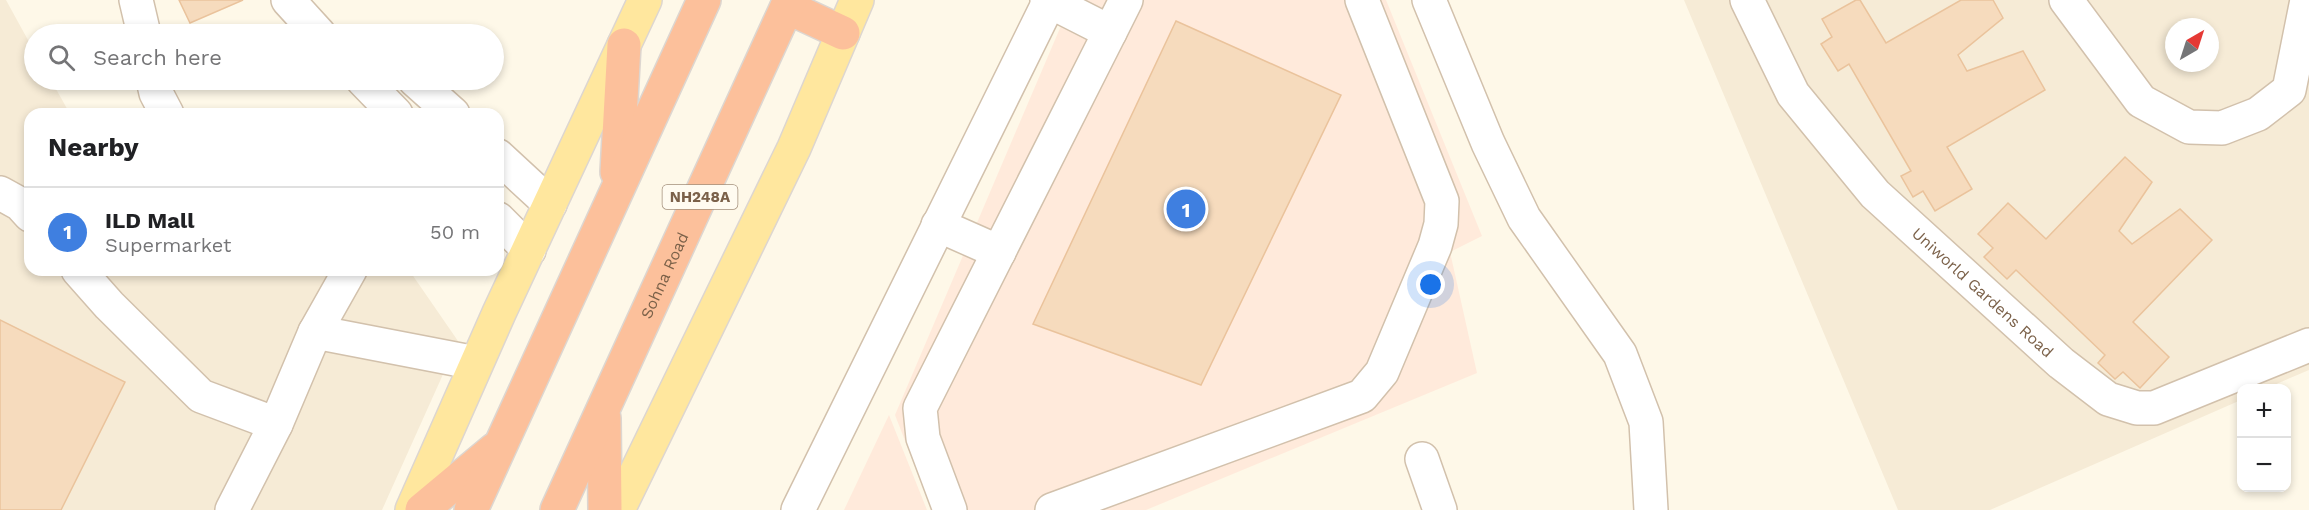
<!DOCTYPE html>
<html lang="en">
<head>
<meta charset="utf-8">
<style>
  body { margin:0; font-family:"Work Sans",sans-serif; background:#f2f2f2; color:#202124 }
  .controls { position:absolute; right:18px; bottom:18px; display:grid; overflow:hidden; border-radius:12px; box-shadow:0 3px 9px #0003 }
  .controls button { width:54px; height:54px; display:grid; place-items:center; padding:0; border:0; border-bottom:2px solid #e0e0e0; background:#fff; color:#202124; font:30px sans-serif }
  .compass { position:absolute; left:2165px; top:18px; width:54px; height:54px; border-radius:50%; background:#fff; box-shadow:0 3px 9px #0003; rotate:39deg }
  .you { position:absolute; left:1431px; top:285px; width:21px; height:21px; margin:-15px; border:4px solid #fff; border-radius:50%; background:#1a73e8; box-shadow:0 0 0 9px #1a73e833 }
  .badge { display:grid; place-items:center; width:39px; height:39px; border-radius:50%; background:#b45309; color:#fff; font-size:20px; font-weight:700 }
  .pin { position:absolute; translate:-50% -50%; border:3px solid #fff; box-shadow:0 2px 6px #0006 }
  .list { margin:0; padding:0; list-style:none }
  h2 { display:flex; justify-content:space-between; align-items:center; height:78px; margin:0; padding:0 24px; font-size:26px }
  h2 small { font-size:20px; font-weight:400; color:#757577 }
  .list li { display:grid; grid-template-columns:39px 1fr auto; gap:18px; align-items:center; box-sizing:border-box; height:90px; padding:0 24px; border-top:2px solid #e0e0e0 }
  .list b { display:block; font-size:22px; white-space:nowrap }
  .list p { margin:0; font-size:20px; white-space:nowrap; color:#757577 }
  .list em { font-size:20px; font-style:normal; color:#757577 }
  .icon { flex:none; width:33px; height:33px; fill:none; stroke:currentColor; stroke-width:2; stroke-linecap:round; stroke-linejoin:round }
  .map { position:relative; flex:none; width:2309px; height:510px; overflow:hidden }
  .search { position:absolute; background:#fff; box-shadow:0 3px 9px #0003; left:24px; top:24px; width:480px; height:66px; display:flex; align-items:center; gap:15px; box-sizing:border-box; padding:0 21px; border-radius:33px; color:#757577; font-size:22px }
  .panel { position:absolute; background:#fff; box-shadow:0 3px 9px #0003; left:24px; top:108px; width:480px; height:168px; border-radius:18px }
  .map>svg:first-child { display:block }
  .residential { fill:#f6ebd6; fill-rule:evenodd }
  .commercial { fill:#ffeadb }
  .building { fill:#f6dbbd; stroke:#eac39c; stroke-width:1.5 }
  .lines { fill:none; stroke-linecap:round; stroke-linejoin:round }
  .minor-casing { stroke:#d2c1ac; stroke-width:36 }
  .major-casing { stroke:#ddd6d0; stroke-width:36 }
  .highway-casing { stroke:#ddd6d0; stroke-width:36 }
  .minor { stroke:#fff; stroke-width:33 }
  .major { stroke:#ffe79e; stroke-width:33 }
  .highway { stroke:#fcc09b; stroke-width:33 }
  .labels { text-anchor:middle; stroke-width:4.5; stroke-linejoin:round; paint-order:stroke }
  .shield { fill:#fffbf0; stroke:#a38f7b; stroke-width:1.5 }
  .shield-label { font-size:15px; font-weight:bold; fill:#7b6149 }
  .street-label { font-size:16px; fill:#7b6149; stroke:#fffbf0 }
</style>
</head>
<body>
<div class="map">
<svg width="2309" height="510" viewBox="0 0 2309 510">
  <rect width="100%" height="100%" fill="#fef8e8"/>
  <path class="residential" d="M0 0H6L34 51V80H51L70 114H30V270H409L458 341 382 510H0Z
    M1684 0H2309V370L2267 388H2242L2241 400 1990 510H1898ZM2174 27H2210V63H2174Z"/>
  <path class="commercial" d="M1072 0H1386L1482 236 1450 252 1477 373 1146 510H932L895 415Z
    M889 415 927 510H844Z"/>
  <path class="building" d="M179 0H243L190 23Z
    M1856 0H1860L1886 43 1961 0H1993L2003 18 1958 55 1967 71 2023 51 2045 90 1947 147 1972 189 1935 211 1923 191 1913 197 1901 176 1911 171 1849 64 1838 71 1821 44 1832 37 1822 19Z
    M1176 21 1341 95 1201 385 1033 324Z
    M2125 157 2152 182 2119 231 2132 244 2180 209 2212 240 2133 322 2169 357 2140 388 2123 372 2115 379 2098 363 2105 355 2016 270 2007 279 1984 257 1993 248 1978 234 2008 203 2046 239Z
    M0 320 125 382 61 510H0Z"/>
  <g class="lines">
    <g class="minor-casing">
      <g id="minor">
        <path d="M136 0 144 34"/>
        <path d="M288 0 319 34"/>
        <path d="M1047 0 1110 32 1126 0"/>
        <path d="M1429 0 1488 143 1524 218 1620 354 1646 422 1651 510"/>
        <path id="s1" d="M1747 0 1793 94 1875 194 2061 363 2108 399 2137 408H2154L2309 345"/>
        <path d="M2066 0 2141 101 2189 127 2222 128 2258 114 2289 90 2307 0"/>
        <path d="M153 80 156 93 167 114"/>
        <path d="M363 80 396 114"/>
        <path d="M415 80 453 114"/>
        <path d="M498 156 550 204"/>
        <path d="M0 193 20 204 30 215"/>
        <path d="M498 219 529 250"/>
        <path d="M938 225 999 252"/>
        <path d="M78 270 109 305 201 396 276 424"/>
        <path d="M315 332 476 363"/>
        <path d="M1422 459 1440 510"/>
        <path d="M232 510 276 424 315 332 350 270"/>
        <path d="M798 510 1050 0"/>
        <path d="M950 510 923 438 920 408 1110 32"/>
        <path d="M1052 510 1362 396 1382 372 1435 246 1441 224 1442 201 1362 0"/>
      </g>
    </g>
    <g class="major-casing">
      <path id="major" d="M412 510 499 313 645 0
        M618 510 794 148 857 0"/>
    </g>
    <g class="highway-casing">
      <g id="highway">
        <path d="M787 7 843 33"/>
        <path d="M617 172 624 45"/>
        <path d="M604 418 605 510"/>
        <path d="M422 510 494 450"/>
        <path d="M471 510 704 0"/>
        <path id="s2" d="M557 510 790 0"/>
      </g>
    </g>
    <use href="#minor" class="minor"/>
    <use href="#major" class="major"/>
    <use href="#highway" class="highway"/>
  </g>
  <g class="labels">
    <rect class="shield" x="662.5" y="185" width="75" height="24" rx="4.5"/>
    <g class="shield-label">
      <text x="700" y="202">NH248A</text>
    </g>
    <g class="street-label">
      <text dy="6" stroke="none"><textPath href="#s2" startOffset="258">Sohna Road</textPath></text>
      <text dy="6" stroke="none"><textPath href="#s1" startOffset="380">Uniworld Gardens Road</textPath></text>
    </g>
  </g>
</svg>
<div class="controls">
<button>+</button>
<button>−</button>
</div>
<svg class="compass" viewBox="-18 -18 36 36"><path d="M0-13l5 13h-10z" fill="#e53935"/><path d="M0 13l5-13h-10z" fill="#757577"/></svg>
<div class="you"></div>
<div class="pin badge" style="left:1186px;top:209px;background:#3f7fe0">1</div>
<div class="search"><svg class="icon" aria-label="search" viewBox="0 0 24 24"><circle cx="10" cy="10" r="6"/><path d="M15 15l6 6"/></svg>Search here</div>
<section class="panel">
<h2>Nearby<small></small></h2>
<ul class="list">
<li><span class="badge" style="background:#3f7fe0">1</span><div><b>ILD Mall</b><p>Supermarket</p></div><em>50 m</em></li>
</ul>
</section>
</div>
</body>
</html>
